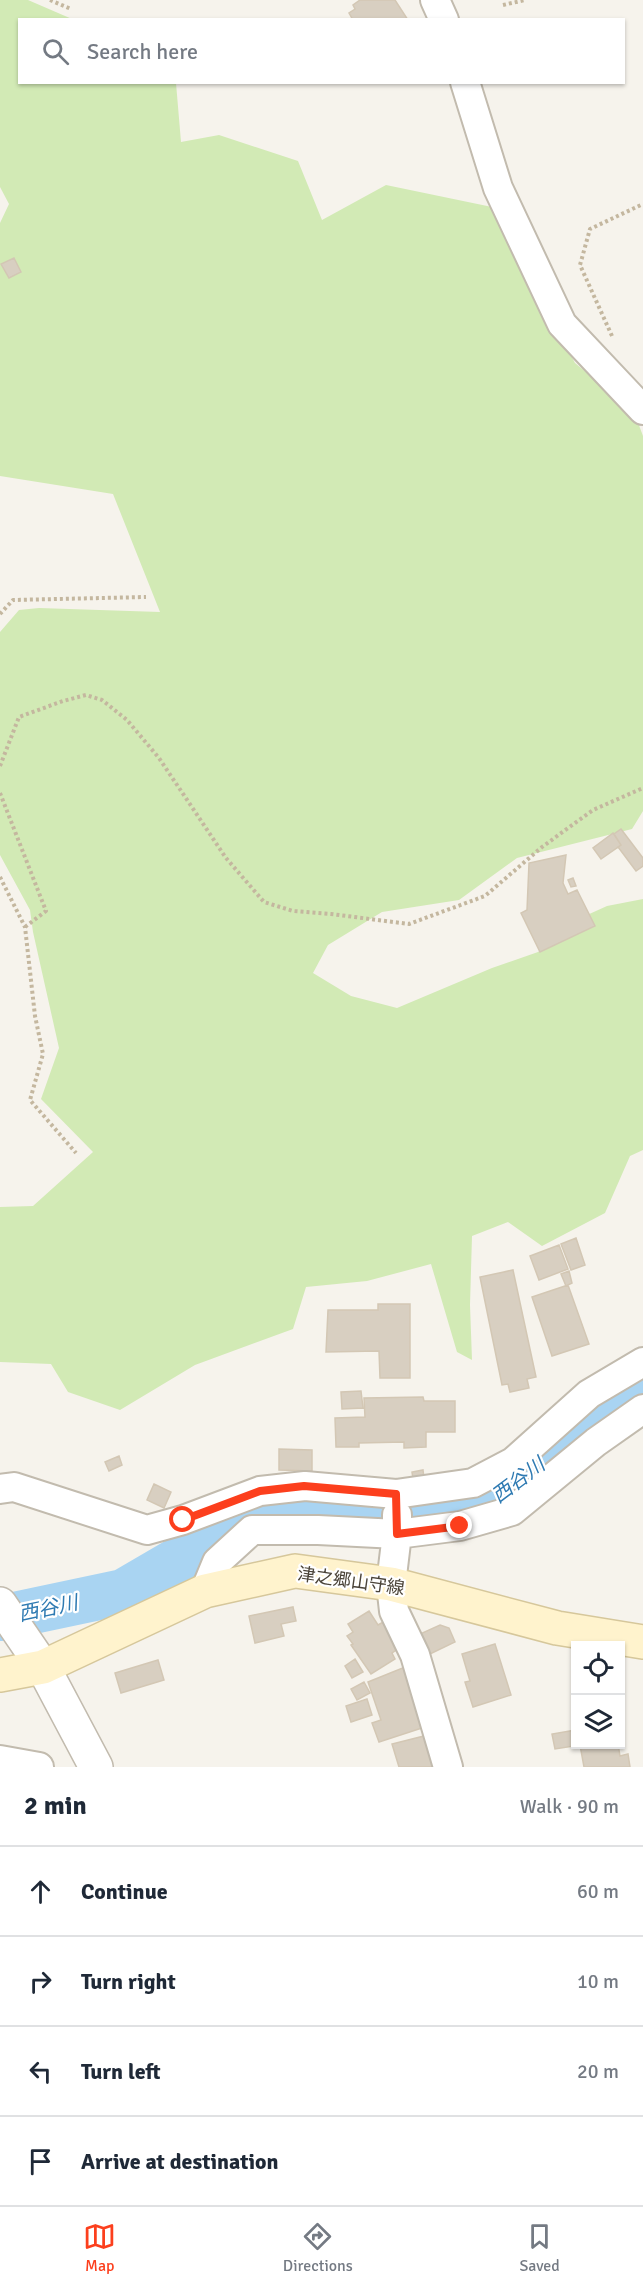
<!DOCTYPE html>
<html lang="en">
<head>
<meta charset="utf-8">
<style>
  body { margin:0; font-family:Signika,"Noto Sans JP",sans-serif; background:#f6f6f7; color:#1f2937 }
  .controls { position:absolute; right:18px; bottom:18px; display:grid; overflow:hidden; border-radius:0px; box-shadow:0 2px 4px #0004 }
  .controls button { width:54px; height:54px; display:grid; place-items:center; padding:0; border:0; border-bottom:2px solid #e0e1e3; background:#fff; color:#1f2937; font:30px sans-serif }
  .stop { position:absolute; width:18px; height:18px; margin:-14px; border:4px solid #fc3f1d; border-radius:50%; background:#fff }
  .stop.end { background:#fc3f1d; border-color:#fff; box-shadow:0 2px 6px #0008 }
  .list { margin:0; padding:0; list-style:none }
  h2 { display:flex; justify-content:space-between; align-items:center; height:78px; margin:0; padding:0 24px; font-size:26px }
  h2 small { font-size:20px; font-weight:400; color:#747a83 }
  .list li { display:grid; grid-template-columns:39px 1fr auto; gap:18px; align-items:center; box-sizing:border-box; height:90px; padding:0 24px; border-top:2px solid #e0e1e3 }
  .list b { display:block; font-size:22px; white-space:nowrap }
  .list em { font-size:20px; font-style:normal; color:#747a83 }
  .icon { flex:none; width:33px; height:33px; fill:none; stroke:currentColor; stroke-width:2; stroke-linecap:round; stroke-linejoin:round }
  .map { position:relative; flex:none; width:643px; height:1767px; overflow:hidden }
  .search { position:absolute; background:#fff; box-shadow:0 2px 4px #0004; left:18px; right:18px; top:18px; height:66px; display:flex; align-items:center; gap:15px; box-sizing:border-box; padding:0 21px; border-radius:0px; color:#747a83; font-size:22px }
  .sheet { height:438px; background:#fff }
  nav { display:flex; justify-content:space-around; align-items:center; box-sizing:border-box; height:84px; border-top:2px solid #e0e1e3; background:#fff; font-size:16px; color:#747a83 }
  nav a { display:grid; justify-items:center; gap:3px }
  nav .on { color:#fc3f1d }
  .map>svg:first-child { display:block }
  .green { fill:#d2eab5 }
  .lines { fill:none; stroke-linecap:round; stroke-linejoin:round }
  .river { stroke:#a9d4f2; stroke-width:46 }
  .building { fill:#d8cfc1; stroke:#d3c7b4; stroke-width:1.5 }
  .minor-casing { stroke:#c2bbae; stroke-width:32 }
  .tertiary-casing { stroke:#c2bbae; stroke-width:36 }
  .secondary-casing { stroke:#d6c79b; stroke-width:36 }
  .path { stroke:#c4b79f; stroke-width:4; stroke-dasharray:3 3; stroke-linecap:butt }
  .minor { stroke:#fff; stroke-width:28 }
  .tertiary { stroke:#fff; stroke-width:33 }
  .secondary { stroke:#fff3cd; stroke-width:33 }
  .route { stroke:#fc3f1d; stroke-width:8 }
  .labels { text-anchor:middle; stroke-width:4.5; stroke-linejoin:round; paint-order:stroke }
  .street-label { font-size:18px; fill:#4b4439; stroke:#fff }
  .water-label { font-size:20px; font-style:italic; fill:#2e7ab2; stroke:#fff }
</style>
</head>
<body>
<div class="map">
<svg width="643" height="1767" viewBox="0 0 643 1767">
  <rect width="100%" height="100%" fill="#f6f3ec"/>
  <path class="green" d="M0 0H28L72 19 20 20V82L176 83 181 142 219 135 298 161 322 220 386 185 492 207 575 363 634 412 643 436V811L632 829 517 858 459 900 382 912 328 945 313 973 351 996 397 1008 492 968 538 952 576 920 607 906 643 899V1150L630 1156 605 1213 542 1246 508 1222 472 1236 470 1305 472 1360 457 1352 431 1264 367 1281 306 1287 293 1329 195 1365 120 1410 68 1392 51 1364 0 1362V1207L33 1206 93 1152 41 1099 59 1048 33 932 30 910 0 855V632L19 610 39 608 160 612 113 494 0 476V223L9 204 0 187Z"/>
  <g class="lines">
    <path class="river" d="M0 1618 123 1592 195 1550 249 1514 297 1504 446 1512 488 1503 517 1484 559 1448 608 1401 643 1387"/>
  </g>
  <path class="building" d="M360 0H395L408 20H353L349 13 355 9 353 5Z
    M14 258 21 272 9 278 1 264Z
    M621 829 643 858V866L636 871 618 847 621 845 614 834Z
    M613 833 621 845 601 859 593 848Z
    M566 855 563 883 568 894 577 890 595 926 540 952 521 913 527 910 529 863Z
    M573 878 576 886 571 887 568 880Z
    M576 1238 585 1265 571 1270 561 1244Z
    M559 1245 568 1269 539 1280 530 1256Z
    M513 1270 536 1377 527 1379 529 1388 510 1392 508 1384 502 1385 480 1277Z
    M569 1271 572 1283 566 1286 561 1274Z
    M568 1285 589 1344 552 1356 532 1297Z
    M378 1304H410V1378H380L379 1351 326 1352 328 1310H378Z
    M361 1391 363 1408 342 1409 341 1392Z
    M423 1397 424 1401H455V1432H426V1447L404 1448V1442L359 1443V1447H336L335 1418 365 1417 364 1398Z
    M279 1449 312 1450V1471L279 1470Z
    M119 1456 122 1465 109 1471 105 1462Z
    M423 1470 424 1478 413 1479 412 1472Z
    M154 1484 171 1492 164 1508 147 1500Z
    M293 1607 296 1621 281 1624 284 1636 255 1643 249 1616Z
    M369 1611 378 1625 385 1621 401 1647 392 1653 395 1659 371 1674 351 1645 353 1644 347 1636 353 1632 348 1624Z
    M440 1625 449 1628 455 1642 430 1654 420 1634Z
    M495 1644 511 1695 473 1707 465 1682 470 1681 462 1654Z
    M355 1659 363 1672 352 1678 345 1666Z
    M158 1660 164 1680 121 1693 115 1673Z
    M410 1665 422 1728 379 1742 372 1723 381 1720 368 1682Z
    M364 1682 370 1693 357 1700 351 1689Z
    M367 1699 372 1715 351 1722 346 1706Z
    M576 1730V1744H618L620 1756 628 1754 630 1767H584L580 1745 555 1749 552 1734Z
    M428 1735 437 1767H399L392 1744Z"/>
  <g class="lines">
    <g class="minor-casing">
      <path id="minor" d="M435 0 444 20
        M465 82 498 188 562 324 643 410
        M0 1489 14 1487 147 1530 183 1520 260 1491 305 1486 396 1494 473 1483 513 1462 589 1394 643 1362
        M397 1515V1534L391 1584 394 1611 415 1655 448 1767
        M205 1591 217 1562 252 1530H318L397 1534 460 1526 512 1511 596 1442 643 1409
        M0 1760 39 1767"/>
    </g>
    <g class="tertiary-casing">
      <path id="tertiary" d="M0 1604 43 1667 96 1767"/>
    </g>
    <g class="secondary-casing">
      <path id="secondary" d="M0 1675 43 1667 205 1591 295 1571 391 1584 557 1628 643 1642"/>
    </g>
    <path class="path" d="M50 0 71 9
      M503 5 525 0
      M612 336 580 265 590 229 643 204
      M0 614 13 600 146 597
      M0 766 19 717 63 701 86 695 102 700 127 720 159 758 226 858 264 902 293 911 331 914 409 924 485 896 542 847 593 810 643 788
      M0 793 46 911 25 927
      M0 877 25 927 35 1016 43 1054 30 1100 76 1153"/>
    <use href="#minor" class="minor"/>
    <use href="#tertiary" class="tertiary"/>
    <use href="#secondary" class="secondary"/>
  </g>
  <g class="lines">
    <path class="route" d="M183 1520 260 1491 304 1486 396 1494 397 1534 460 1526"/>
  </g>
  <g class="labels">
    <g class="street-label">
      <text transform="translate(351 1581) rotate(8)" y="6">津之郷山守線</text>
    </g>
    <g class="water-label">
      <text transform="translate(518 1480) rotate(-37)" y="7">西谷川</text>
      <text transform="translate(48 1608) rotate(-12)" y="7">西谷川</text>
    </g>
  </g>
</svg>
<div class="controls">
<button><svg class="icon" aria-label="locate" viewBox="0 0 24 24"><circle cx="12" cy="12" r="6"/><path d="M12 2v4M12 18v4M2 12h4M18 12h4"/></svg></button>
<button><svg class="icon" aria-label="layers" viewBox="0 0 24 24"><path d="M12 4l9 5-9 5-9-5zM3 14l9 5 9-5"/></svg></button>
</div>
<div class="stop" style="left:183px;top:1520px"></div>
<div class="stop end" style="left:460px;top:1526px"></div>
<div class="search"><svg class="icon" aria-label="search" viewBox="0 0 24 24"><circle cx="10" cy="10" r="6"/><path d="M15 15l6 6"/></svg>Search here</div>
</div>
<section class="sheet">
<h2>2 min<small>Walk · 90 m</small></h2>
<ul class="list">
<li><svg class="icon" aria-label="ahead" viewBox="0 0 24 24"><path d="M12 20V5M6 11l6-6 6 6"/></svg><div><b>Continue</b></div><em>60 m</em></li>
<li><svg class="icon" aria-label="right" viewBox="0 0 24 24"><path d="M7 20v-9h11M14 6l5 5-5 5"/></svg><div><b>Turn right</b></div><em>10 m</em></li>
<li><svg class="icon" aria-label="left" viewBox="0 0 24 24"><path d="M17 20v-9H6M10 6l-5 5 5 5"/></svg><div><b>Turn left</b></div><em>20 m</em></li>
<li><svg class="icon" aria-label="arrive" viewBox="0 0 24 24"><path d="M6 21V4h12l-3 4 3 4H6"/></svg><div><b>Arrive at destination</b></div></li>
</ul>
</section>
<nav>
<a class="on"><svg class="icon" aria-label="map" viewBox="0 0 24 24"><path d="M3 6l6-2 6 2 6-2v14l-6 2-6-2-6 2zM9 4v14M15 6v14"/></svg>Map</a>
<a><svg class="icon" aria-label="directions" viewBox="0 0 24 24"><path d="M12 3l9 9-9 9-9-9zM9 14v-3h6M13 9l2 2-2 2"/></svg>Directions</a>
<a><svg class="icon" aria-label="saved" viewBox="0 0 24 24"><path d="M7 4h10v16l-5-4-5 4z"/></svg>Saved</a>
</nav>
</body>
</html>
